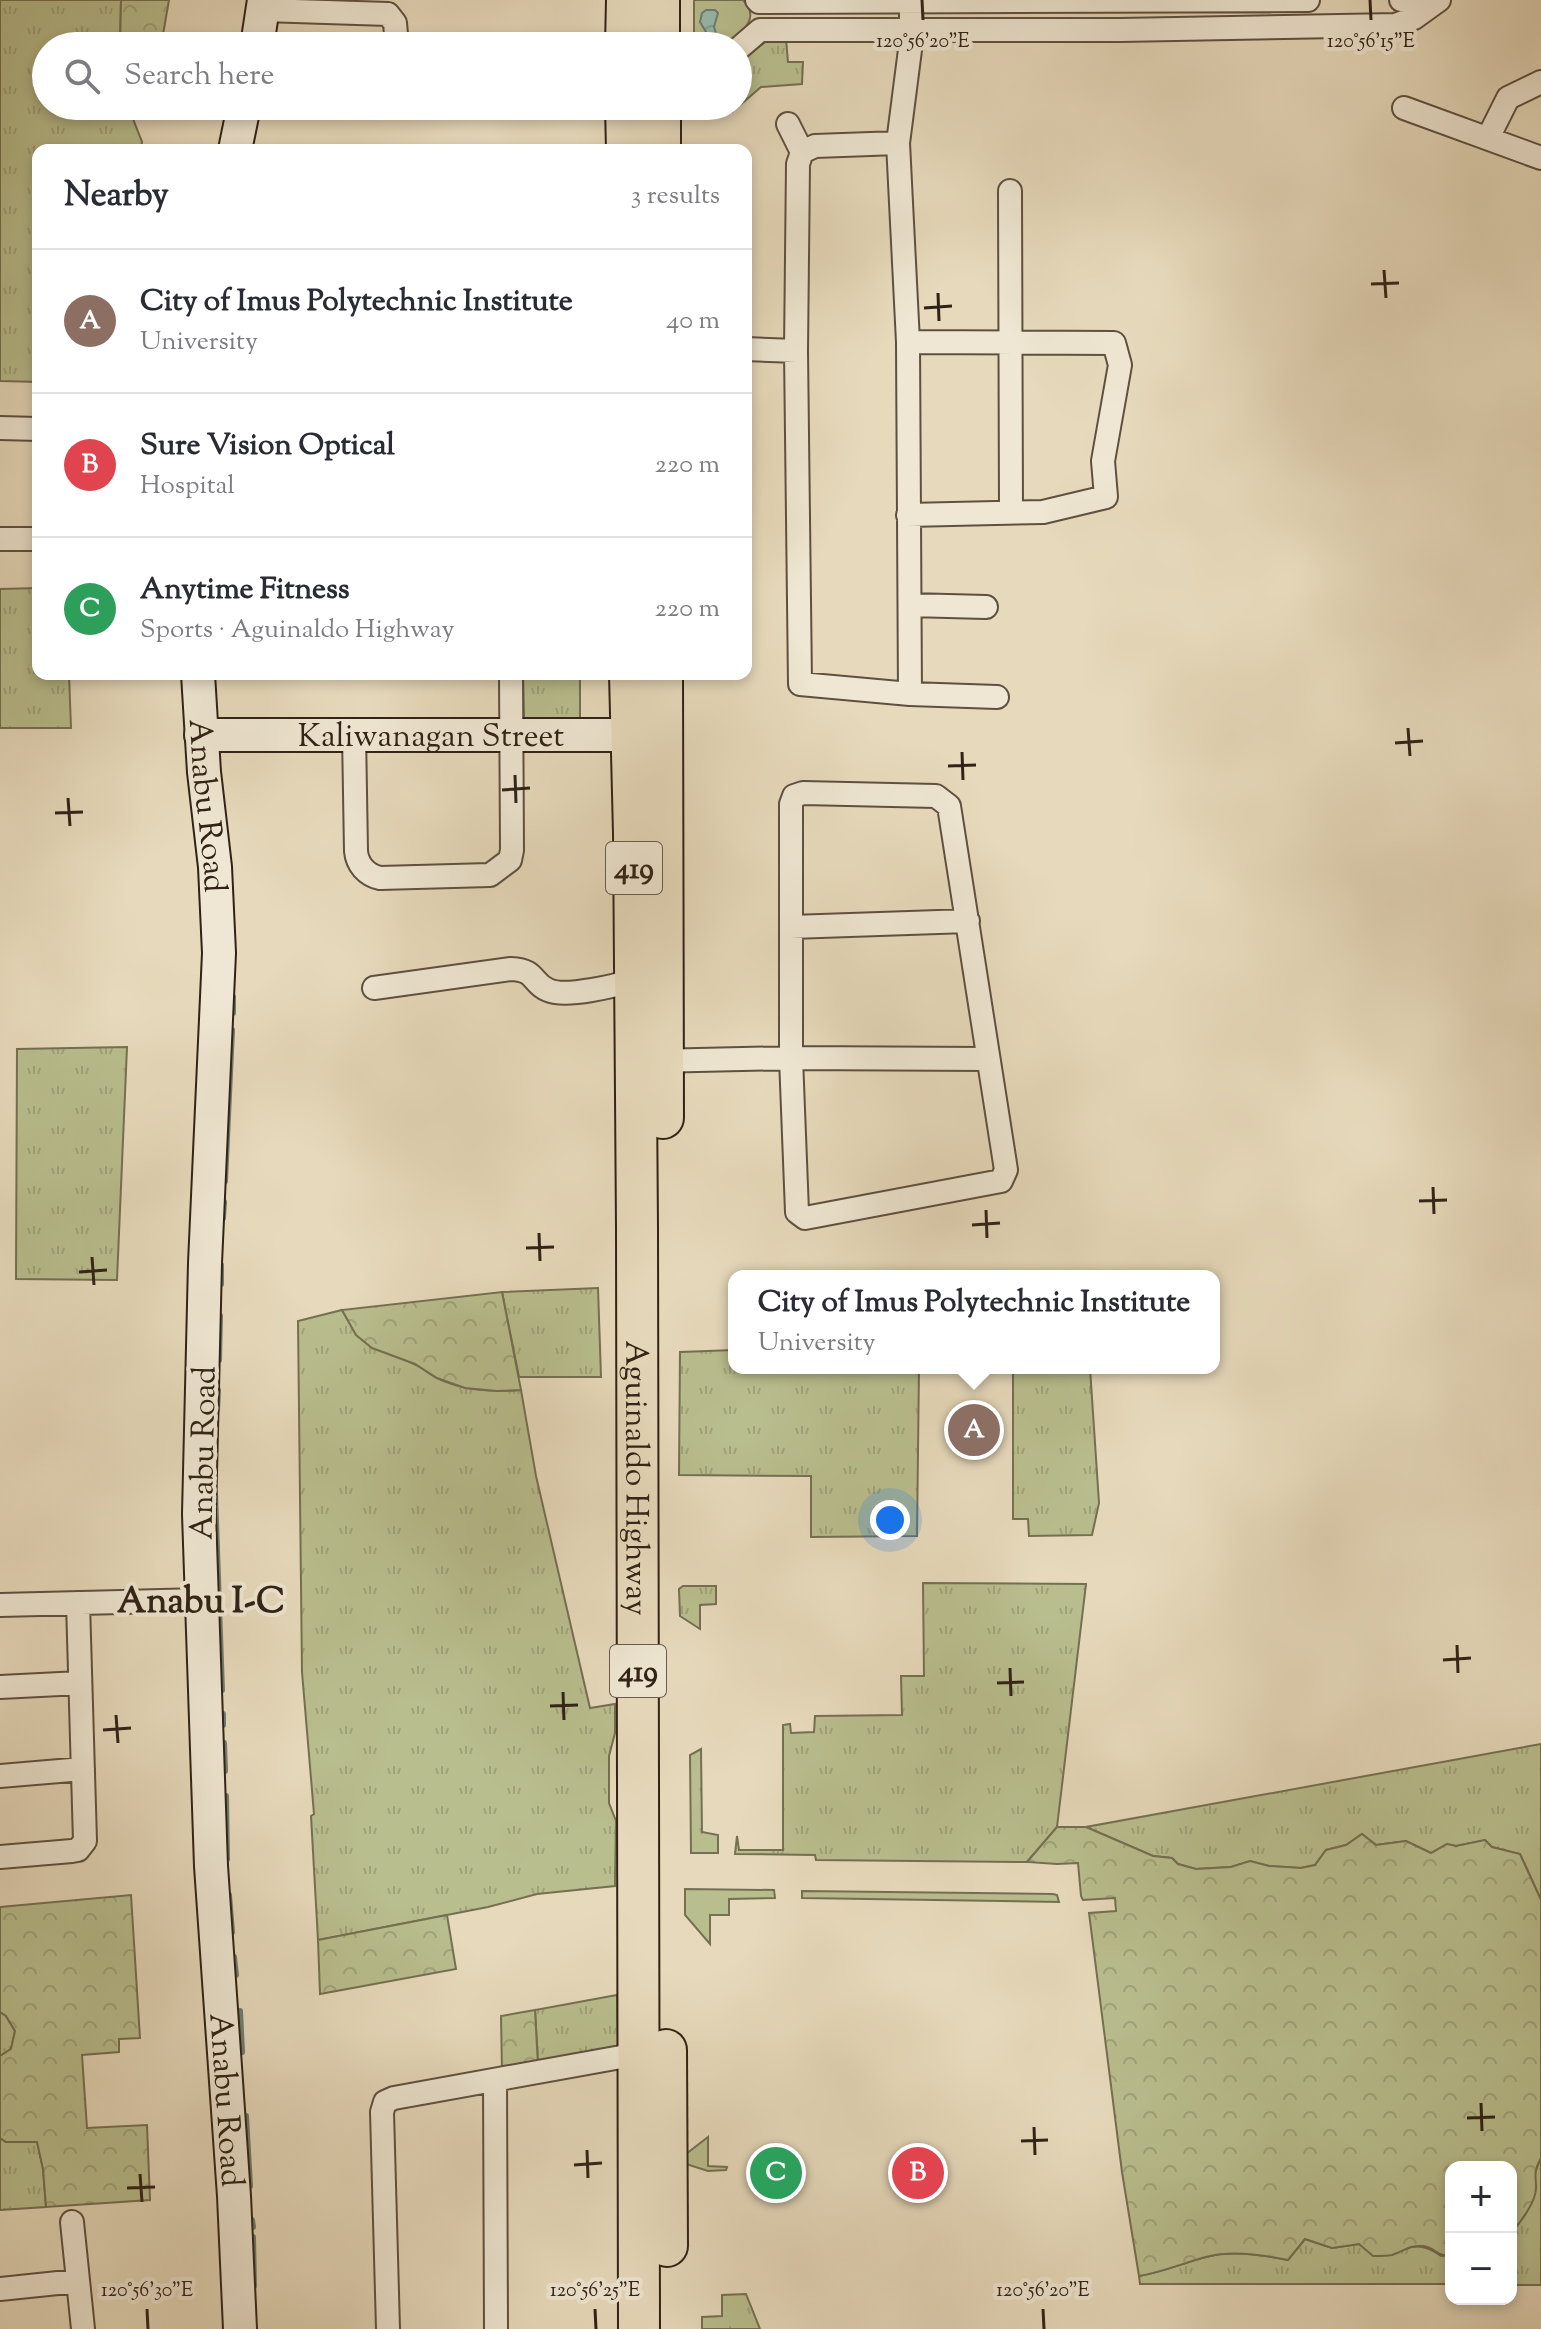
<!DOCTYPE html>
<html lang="en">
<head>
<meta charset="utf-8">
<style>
  body { margin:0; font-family:"Sorts Mill Goudy",serif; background:#f7f7f7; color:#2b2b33 }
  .controls { position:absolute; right:24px; bottom:24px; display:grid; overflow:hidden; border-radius:16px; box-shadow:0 4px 12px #0003 }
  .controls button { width:72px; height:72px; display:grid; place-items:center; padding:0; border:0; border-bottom:2px solid #e1e1e2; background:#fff; color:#2b2b33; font:40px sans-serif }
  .you { position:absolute; left:890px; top:1520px; width:28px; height:28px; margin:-20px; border:6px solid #fff; border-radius:50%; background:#1a73e8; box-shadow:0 0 0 12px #1a73e833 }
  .badge { display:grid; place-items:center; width:52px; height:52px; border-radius:50%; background:#0f766e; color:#fff; font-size:26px; font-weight:700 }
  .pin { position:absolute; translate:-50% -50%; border:4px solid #fff; box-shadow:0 2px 8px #0006 }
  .popup { position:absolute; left:728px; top:1270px; width:492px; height:104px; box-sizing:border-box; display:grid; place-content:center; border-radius:16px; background:#fff; filter:drop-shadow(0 2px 6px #0005); font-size:26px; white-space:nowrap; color:#7c7c81 }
  .popup b { font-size:30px; color:#2b2b33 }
  .popup::after { content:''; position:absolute; left:50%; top:100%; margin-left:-16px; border:16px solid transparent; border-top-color:#fff }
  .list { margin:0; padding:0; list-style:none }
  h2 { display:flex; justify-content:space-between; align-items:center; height:104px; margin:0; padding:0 32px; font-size:34px }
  h2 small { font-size:26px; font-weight:400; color:#7c7c81 }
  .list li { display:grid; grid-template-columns:52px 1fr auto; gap:24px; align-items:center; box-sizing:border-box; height:144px; padding:0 32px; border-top:2px solid #e1e1e2 }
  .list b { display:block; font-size:30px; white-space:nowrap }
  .list p { margin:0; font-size:26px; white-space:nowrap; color:#7c7c81 }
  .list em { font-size:26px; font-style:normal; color:#7c7c81 }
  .icon { flex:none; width:44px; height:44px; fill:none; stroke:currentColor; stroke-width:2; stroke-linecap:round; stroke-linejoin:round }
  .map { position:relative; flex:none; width:1541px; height:2329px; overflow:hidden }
  .search { position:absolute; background:#fff; box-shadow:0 4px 12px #0003; left:32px; top:32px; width:720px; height:88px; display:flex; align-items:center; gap:20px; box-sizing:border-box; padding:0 28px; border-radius:44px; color:#7c7c81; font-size:30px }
  .panel { position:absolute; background:#fff; box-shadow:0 4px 12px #0003; left:32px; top:144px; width:720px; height:536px; border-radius:16px }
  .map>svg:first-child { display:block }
  .grass { fill:url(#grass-tufts); stroke:#747052; stroke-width:2 }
  .forest { fill:url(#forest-crowns); stroke:#747052; stroke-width:2 }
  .garden { fill:#b9be8e; stroke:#747052; stroke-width:2 }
  .water { fill:url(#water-waves); stroke:#6e7e72; stroke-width:2 }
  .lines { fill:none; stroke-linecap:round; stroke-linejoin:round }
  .stream { stroke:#6e7e72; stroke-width:6 }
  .street-casing { stroke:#5e5040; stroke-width:26 }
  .secondary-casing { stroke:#302216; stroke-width:36 }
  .highway-casing { stroke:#302216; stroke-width:44 }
  .street { stroke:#efe7d3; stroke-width:22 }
  .secondary { stroke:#efe7d3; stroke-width:32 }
  .highway { stroke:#e7dabc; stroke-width:40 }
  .ticks { fill:none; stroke:#302216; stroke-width:3 }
  .labels { text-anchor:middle; stroke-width:8; stroke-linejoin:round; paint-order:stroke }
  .shield { fill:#efe7d3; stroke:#695d4f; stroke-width:2 }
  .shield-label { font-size:30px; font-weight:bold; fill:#302216 }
  .street-label { font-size:32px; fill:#302216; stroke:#efe7d3 }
  .quarter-label { font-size:36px; font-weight:bold; fill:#302216; stroke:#efe7d3 }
  .ticks-label { font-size:20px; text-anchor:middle; fill:#302216; stroke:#efe7d3; stroke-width:8; stroke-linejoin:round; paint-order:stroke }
</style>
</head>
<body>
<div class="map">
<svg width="1541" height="2329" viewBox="0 0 1541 2329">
  <defs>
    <pattern id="grass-tufts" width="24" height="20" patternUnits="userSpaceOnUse" patternTransform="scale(2)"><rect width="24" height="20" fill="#b9be8e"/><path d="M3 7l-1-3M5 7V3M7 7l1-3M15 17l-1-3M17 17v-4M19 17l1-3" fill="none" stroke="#9fa37a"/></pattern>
    <pattern id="forest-crowns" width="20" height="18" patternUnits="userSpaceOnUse" patternTransform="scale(2)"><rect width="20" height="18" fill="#b9be8e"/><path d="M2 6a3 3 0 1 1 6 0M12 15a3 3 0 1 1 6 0" fill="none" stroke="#9fa37a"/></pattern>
    <pattern id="water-waves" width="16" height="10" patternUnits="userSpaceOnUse" patternTransform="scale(2)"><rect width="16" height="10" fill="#97bbaf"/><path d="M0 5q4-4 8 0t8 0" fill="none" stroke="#82a096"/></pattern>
  </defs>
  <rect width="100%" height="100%" fill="#e7dabc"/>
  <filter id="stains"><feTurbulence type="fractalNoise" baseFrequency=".0025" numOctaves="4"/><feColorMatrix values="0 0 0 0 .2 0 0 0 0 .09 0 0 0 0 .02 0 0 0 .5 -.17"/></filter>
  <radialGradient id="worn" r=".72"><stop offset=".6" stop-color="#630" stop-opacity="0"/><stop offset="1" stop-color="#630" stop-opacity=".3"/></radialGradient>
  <path class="grass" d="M0 0H121L120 46H46V106H128L142 142 141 150H38V382L0 381Z
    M786 39 788 62H803L802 84 761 87 732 112 680 114V106H738V64L765 42Z
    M38 588V674H69L71 728H0V589Z
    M523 674H580V721L524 720Z
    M127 1047 117 1280 16 1279 17 1049Z
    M598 1288 601 1377H519L502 1292Z
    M342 1310C368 1355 372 1344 414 1364 422 1367 428 1373 435 1377 462 1391 492 1392 521 1390L536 1476 590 1708 615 1704V1733L609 1756V1803L616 1821 615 1886 537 1894 488 1907 318 1940 311 1816 314 1814 302 1672 298 1321Z
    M734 1350V1368H919L917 1536 811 1537V1476L679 1475 680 1352Z
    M1013 1368H1090L1099 1503 1092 1535 1029 1536 1028 1519H1013Z
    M923 1583 1086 1584 1057 1827 1027 1862 816 1860 815 1855 735 1854 737 1836 739 1850H783V1725L790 1724 791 1733 814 1732 815 1716 902 1715 901 1676H924Z
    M683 1586H716V1604L700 1605V1629L680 1616 679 1589Z
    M1541 1744V1900L1520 1854 1492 1847 1485 1840 1456 1846 1447 1844 1431 1853 1406 1841 1376 1845 1362 1834 1346 1845 1326 1850 1315 1865 1301 1868 1269 1866 1250 1861 1231 1867 1196 1869 1178 1864 1172 1858 1153 1856 1086 1827Z
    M701 1749 702 1832 718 1835V1853H691L690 1755Z
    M617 1995 618 2050 538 2065 535 2010Z
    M0 2012 6 2016 15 2031 11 2049 0 2056Z
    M0 2138 6 2142 37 2141 43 2169 46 2207 0 2210Z
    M1541 2158V2285H1511V2233C1529 2214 1529 2181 1541 2158Z
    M1305 2239 1332 2248 1359 2244 1392 2255C1411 2244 1423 2243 1441 2256L1451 2255V2284H1140L1139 2276C1163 2272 1183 2263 1206 2257 1232 2250 1263 2255 1288 2260Z
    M746 2294 760 2329H702V2317L722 2316V2295Z"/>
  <path class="forest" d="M121 0H169L161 46H120Z
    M502 1292 521 1390 497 1391 465 1388 437 1378 415 1364 372 1348 356 1335 342 1310Z
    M1057 1827H1086L1153 1856 1172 1858 1178 1864 1196 1869 1231 1867 1250 1861 1269 1866 1301 1868 1315 1865 1326 1850 1346 1845 1362 1834 1376 1845 1406 1841 1431 1853 1447 1844 1456 1846 1485 1840 1492 1847 1520 1854 1541 1900V2158C1533 2173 1536 2173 1536 2188 1536 2202 1520 2223 1511 2233V2167H1451V2255C1438 2258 1435 2247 1423 2246 1409 2245 1404 2251 1392 2255 1387 2256 1379 2256 1373 2256L1359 2244 1332 2248 1305 2239 1288 2260C1263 2255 1232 2250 1206 2257 1183 2263 1163 2272 1139 2276L1122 2172 1089 1913 1116 1911 1115 1898 1083 1900 1081 1896 1078 1863 1057 1864 1027 1862Z
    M131 1895 140 2038 119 2039V2052L82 2055 87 2128 147 2125 150 2200 46 2207 43 2169 37 2142H6L0 2138V2056L11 2049 15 2031 6 2016 0 2012V1907Z
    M447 1915 456 1969 320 1994 318 1940Z
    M535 2010 538 2065 502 2072 501 2016Z"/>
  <path class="garden" d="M694 0H743C762 19 740 33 726 46H697L694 42Z
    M685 1889 774 1890 775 1898 729 1899V1915H710V1944L685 1915Z
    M802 1891 1053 1894 1057 1895 1059 1902 802 1898Z
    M708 2137V2166L727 2167 726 2170 708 2171 686 2164V2154Z"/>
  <path class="water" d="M706 10H715L718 13 714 27 718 39 714 43 707 41 706 32 700 22 702 13Z"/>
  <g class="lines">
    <path class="stream" d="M233 1013V997
      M225 1181 232 1030
      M223 1218 224 1202
      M221 1284V1265
      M219 1360 220 1316
      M217 1410 218 1390
      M215 1493 222 1690
      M223 1714V1725
      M224 1743 225 1771
      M226 1796 227 1859
      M229 1895 232 1932
      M234 1957 236 1975
      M240 2011 242 2052
      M246 2116 250 2186
      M252 2220 253 2227
      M253 2237 254 2286"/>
    <g class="street-casing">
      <path id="street" d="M757 0 759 2 1308 0
        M1401 0 1436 2
        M263 10 388 14 395 23 397 46
        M738 49 760 30H1120L1395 25 1414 18 1439 0
        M1404 108 1541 158
        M788 124 802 152
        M1488 138 1508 98 1541 82
        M898 143 815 146 802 152 798 164 796 351 800 684 910 694 997 697
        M1010 191 1011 512
        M746 349 796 351
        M0 428 38 429
        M908 515 1043 512 1106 497 1103 461 1120 365 1114 343 908 342
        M0 539H38
        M910 605 986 607
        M910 694 908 342 898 143 911 42V1
        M354 734 356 851C357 864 366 875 380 878L490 875 510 860 512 850 511 674
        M803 793 936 796 949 806 1006 1170 1001 1181 805 1218 797 1212 791 1058V804L794 796Z
        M791 927 968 921
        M374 988 511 969C537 970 531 983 548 990 565 998 617 986 635 979
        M654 1061 791 1058 988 1059
        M0 1605 202 1600
        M0 1687 80 1683
        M0 1776 83 1769
        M0 1857 72 1851 78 1850 85 1841 78 1603
        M495 2080 496 2329
        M72 2222 83 2329
        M0 2289 77 2281
        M388 2329 382 2112 385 2102 394 2098 621 2057 639 2049"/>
    </g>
    <g class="secondary-casing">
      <g id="secondary">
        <path d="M257 46 264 0"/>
        <path d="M235 150 244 106"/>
        <path id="s1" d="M198 674 204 772 215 867 219 953 205 1263 199 1514 211 1866 234 2196 240 2329"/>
        <path id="s2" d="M201 735H654"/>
      </g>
    </g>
    <g class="highway-casing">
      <g id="highway">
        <path d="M659 0V46"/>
        <path d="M626 46 627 0"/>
        <path d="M626 106 627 150"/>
        <path d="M660 106V150"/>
        <path id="s3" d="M630 674 634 833 637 1228 639 2329"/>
        <path d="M662 674 663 1118"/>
        <path d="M666 2050 667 2246"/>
      </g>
    </g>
    <use href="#street" class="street"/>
    <use href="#secondary" class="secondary"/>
    <use href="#highway" class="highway"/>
  </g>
  <path class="ticks" d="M922 0 923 20M1370 0 1371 20M1384 270 1386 298M1371 284 1399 283M938 293 939 321M924 308 952 306M1408 728 1410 756M1395 743 1423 741M962 752 963 780M948 766 976 765M515 775 516 803M502 790 530 788M68 798 70 826M55 813 83 812M1433 1187 1434 1214M1419 1201 1447 1200M986 1210 987 1238M972 1225 1000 1223M539 1233 540 1261M526 1248 554 1247M92 1257 94 1285M79 1272 107 1270M1457 1645 1458 1673M1443 1660 1471 1658M1010 1668 1011 1696M997 1683 1024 1682M563 1692 564 1720M550 1706 578 1705M116 1715 118 1743M103 1730 131 1728M1481 2103 1482 2131M1467 2118 1495 2117M1034 2127 1035 2155M1021 2141 1048 2140M587 2150 588 2178M574 2165 602 2163M140 2174 142 2202M127 2188 155 2187M147 2309 148 2329M595 2309 596 2329M1043 2309 1044 2329"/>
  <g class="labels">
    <g class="shield">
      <rect x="606" y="842" width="56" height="52" rx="6"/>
      <rect x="610" y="1645" width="56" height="52" rx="6"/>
    </g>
    <g class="shield-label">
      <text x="634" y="878">419</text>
      <text x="638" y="1681">419</text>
    </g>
    <g class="street-label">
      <text dy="11" stroke="none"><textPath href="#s2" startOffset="230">Kaliwanagan Street</textPath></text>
      <text dy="11" stroke="none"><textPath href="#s1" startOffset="132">Anabu Road</textPath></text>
      <text transform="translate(202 1453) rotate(-89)" y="11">Anabu Road</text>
      <text dy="11" stroke="none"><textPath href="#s3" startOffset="804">Aguinaldo Highway</textPath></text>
      <text dy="11" stroke="none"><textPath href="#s1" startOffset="1428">Anabu Road</textPath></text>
    </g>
    <g class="quarter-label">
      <text x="201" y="1612">Anabu I-C</text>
    </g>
  </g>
  <g class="ticks-label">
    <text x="923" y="47">120°56'20"E</text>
    <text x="1371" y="47">120°56'15"E</text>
    <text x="147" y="2296">120°56'30"E</text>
    <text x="595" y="2296">120°56'25"E</text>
    <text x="1043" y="2296">120°56'20"E</text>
  </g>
  <rect width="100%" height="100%" filter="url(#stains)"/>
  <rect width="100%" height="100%" fill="url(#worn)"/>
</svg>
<div class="controls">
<button>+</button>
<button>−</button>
</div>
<div class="you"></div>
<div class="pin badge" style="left:974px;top:1430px;background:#8d6e63">A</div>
<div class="popup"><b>City of Imus Polytechnic Institute</b>University</div>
<div class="pin badge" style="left:918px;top:2173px;background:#e0444e">B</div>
<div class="pin badge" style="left:776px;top:2173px;background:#2e9e5b">C</div>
<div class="search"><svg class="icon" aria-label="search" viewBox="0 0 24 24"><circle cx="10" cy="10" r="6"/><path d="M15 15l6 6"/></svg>Search here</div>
<section class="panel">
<h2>Nearby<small>3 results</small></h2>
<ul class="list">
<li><span class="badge" style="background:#8d6e63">A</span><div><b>City of Imus Polytechnic Institute</b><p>University</p></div><em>40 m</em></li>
<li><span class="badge" style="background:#e0444e">B</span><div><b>Sure Vision Optical</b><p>Hospital</p></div><em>220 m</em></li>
<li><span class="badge" style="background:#2e9e5b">C</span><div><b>Anytime Fitness</b><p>Sports · Aguinaldo Highway</p></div><em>220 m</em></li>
</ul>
</section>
</div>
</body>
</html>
